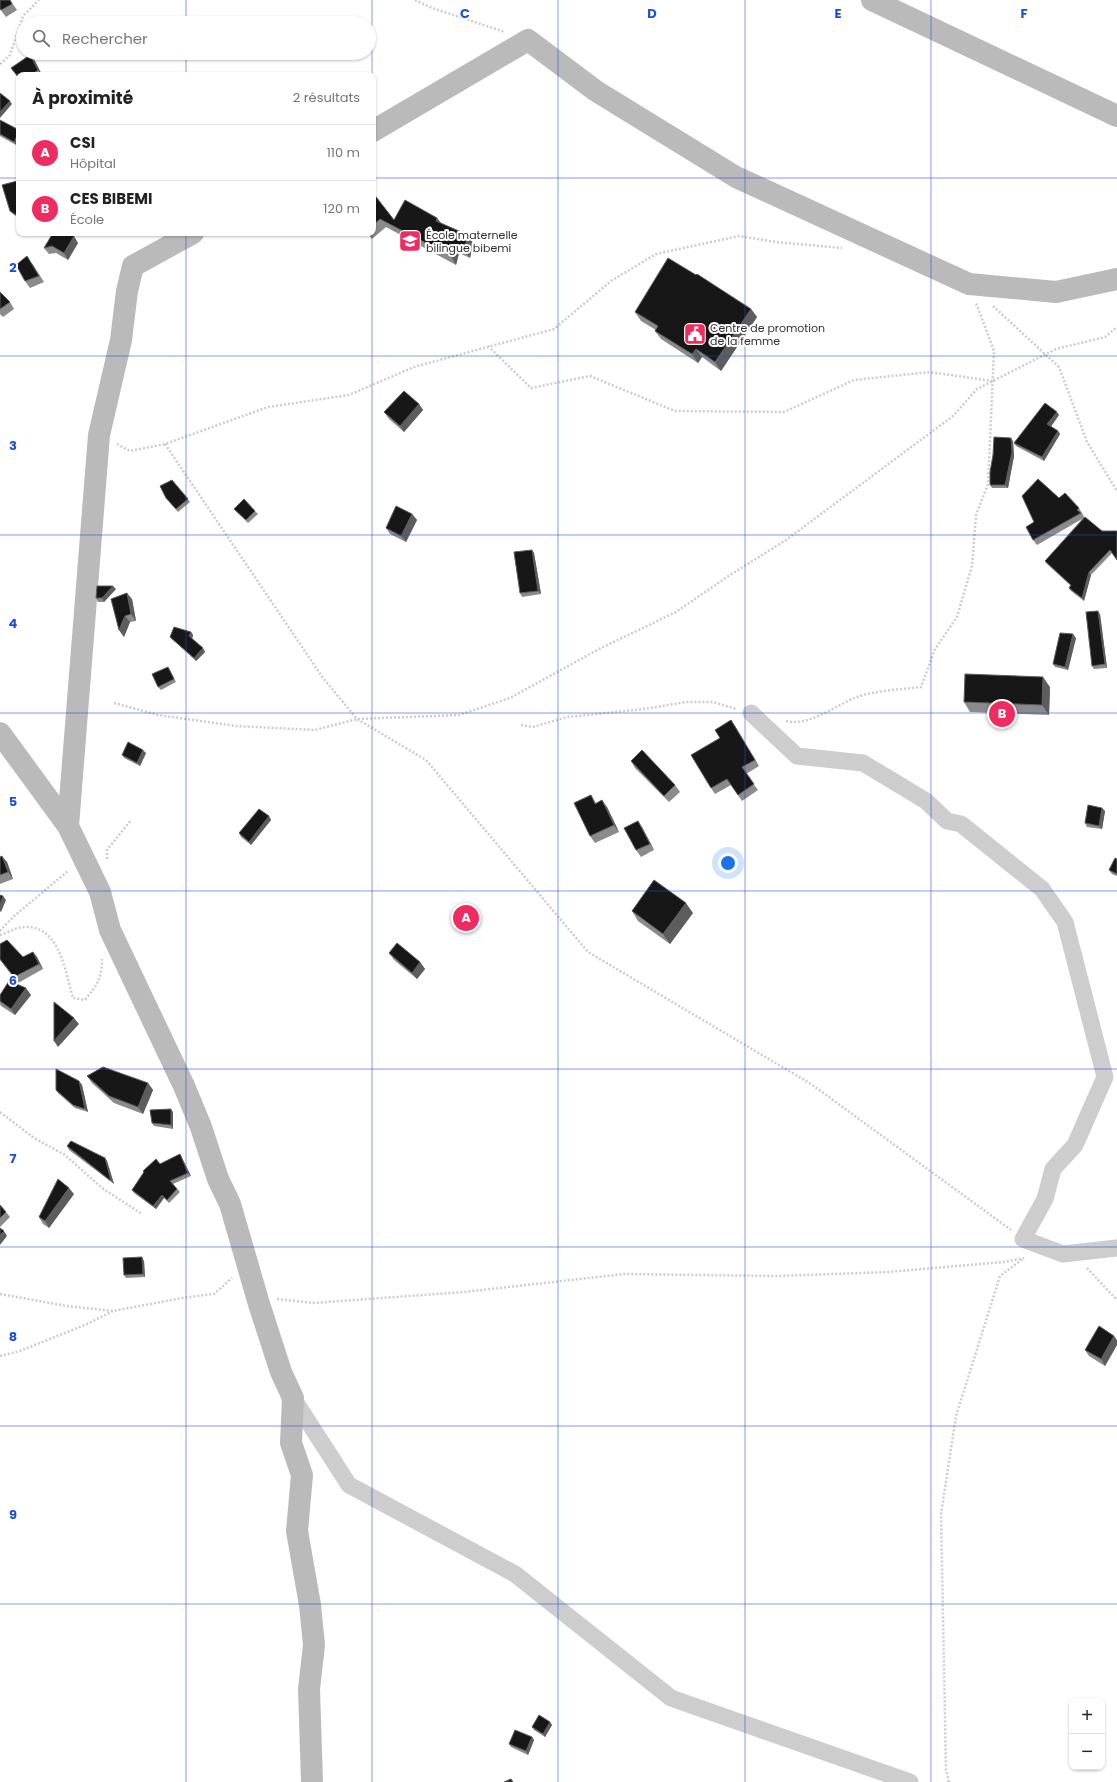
<!DOCTYPE html>
<html lang="fr">
<head>
<meta charset="utf-8">
<style>
  body { margin:0; font-family:Poppins,sans-serif; background:#f2f2f2; color:#222 }
  .controls { position:absolute; right:12px; bottom:12px; display:grid; overflow:hidden; border-radius:8px; box-shadow:0 1px 3px #0004 }
  .controls button { width:36px; height:36px; display:grid; place-items:center; padding:0; border:0; border-bottom:1px solid #e0e0e0; background:#fff; color:#222; font:20px sans-serif }
  .you { position:absolute; left:728px; top:863px; width:14px; height:14px; margin:-10px; border:3px solid #fff; border-radius:50%; background:#1a73e8; box-shadow:0 0 0 6px #1a73e833 }
  .badge { display:grid; place-items:center; width:26px; height:26px; border-radius:50%; background:#ef2b60; color:#fff; font-size:13px; font-weight:700 }
  .pin { position:absolute; translate:-50% -50%; border:2px solid #fff; box-shadow:0 1px 4px #0006 }
  .list { margin:0; padding:0; list-style:none }
  h2 { display:flex; justify-content:space-between; align-items:center; height:52px; margin:0; padding:0 16px; font-size:17px }
  h2 small { font-size:13px; font-weight:400; color:#767676 }
  .list li { display:grid; grid-template-columns:26px 1fr auto; gap:12px; align-items:center; box-sizing:border-box; height:56px; padding:0 16px; border-top:1px solid #e0e0e0 }
  .list b { display:block; font-size:15px; white-space:nowrap }
  .list p { margin:0; font-size:13px; white-space:nowrap; color:#767676 }
  .list em { font-size:13px; font-style:normal; color:#767676 }
  .icon { flex:none; width:22px; height:22px; fill:none; stroke:currentColor; stroke-width:2; stroke-linecap:round; stroke-linejoin:round }
  .map { position:relative; flex:none; width:1117px; height:1782px; overflow:hidden }
  .search { position:absolute; background:#fff; box-shadow:0 1px 3px #0004; left:16px; top:16px; width:360px; height:44px; display:flex; align-items:center; gap:10px; box-sizing:border-box; padding:0 14px; border-radius:22px; color:#767676; font-size:15px }
  .panel { position:absolute; background:#fff; box-shadow:0 1px 3px #0004; left:16px; top:72px; width:360px; height:164px; border-radius:8px }
  .map>svg:first-child { display:block }
  .lines { fill:none; stroke-linecap:round; stroke-linejoin:round }
  .path { stroke:#cdcdcd; stroke-width:2.5; stroke-dasharray:2 2; stroke-linecap:butt }
  .minor { stroke:#cdcdcd; stroke-width:17 }
  .secondary { stroke:#bababa; stroke-width:22 }
  .wall { fill:#8b8b8b }
  .shaded-wall { fill:#5d5d5d }
  .building { fill:#171717; stroke:#5d5d5d }
  .grid { fill:none; stroke:#1d4ed8; stroke-width:1; stroke-opacity:0.55 }
  .labels { text-anchor:middle; stroke-width:4; stroke-linejoin:round; paint-order:stroke }
  .poi-label { font-size:11px; fill:#303030; stroke:#fff; text-anchor:start }
  .grid-label { font-size:13px; text-anchor:middle; font-weight:bold; fill:#1d4ed8; stroke:#fff; stroke-width:4; stroke-linejoin:round; paint-order:stroke }
</style>
</head>
<body>
<div class="map">
<svg width="1117" height="1782" viewBox="0 0 1117 1782">
  <rect width="100%" height="100%" fill="#fff"/>
  <g class="lines">
    <path class="path" d="M415 0 432 8 505 32
      M0 64 10 55 23 16 39 0
      M993 306 1059 367 1087 442 1117 491
      M488 346 531 388 590 376 675 411 784 412 854 380 930 372 992 381
      M117 444 130 451 165 444 268 407 349 395 414 367 554 329 611 281 656 254 739 236 776 242 842 248
      M165 444 323 678 357 719 426 760 588 952 811 1084 1011 1230
      M114 703 158 715 236 726 315 730 357 719 459 715 510 698 599 649 676 612 727 577 786 540 953 416 977 389 1056 349 1105 337 1117 327
      M786 721C809 727 836 705 857 697 872 691 904 689 921 687L935 649 957 617 972 566 976 515 988 484 994 351 976 303
      M521 725 533 727 567 717 644 709 686 702H713L736 709
      M107 859V850L131 820
      M0 931 13 917 68 871
      M0 935C6 933 12 930 18 928 59 919 65 971 73 998L85 1000C97 985 102 979 102 959
      M0 1112 34 1138 65 1155 102 1188 142 1214
      M1087 1268 1117 1300
      M0 1294 67 1306 113 1311 182 1298 214 1294 232 1278
      M277 1299 313 1303 464 1292 624 1274 779 1276 888 1272 1003 1262 1024 1258
      M0 1356 20 1351 87 1324 113 1311
      M949 1782 946 1770 941 1514 956 1416 1000 1276 1024 1258"/>
    <path class="minor" d="M751 713 797 756 863 763 926 801 947 821 961 824 1042 889 1065 922 1105 1077 1075 1145 1053 1169 1045 1199 1023 1239 1063 1254 1117 1248
      M293 1398 349 1485 515 1574 671 1698 910 1782"/>
    <path class="secondary" d="M872 0 1117 116
      M373 131 528 40 596 91 736 177 969 284 1056 292 1117 279
      M0 733 68 826 100 892 110 930 184 1086 201 1127 218 1179 230 1204 259 1304 281 1372 293 1398 291 1443 302 1475 297 1531 310 1605 314 1645 309 1689 312 1782
      M68 826 99 435 121 340 127 291 133 266 193 233"/>
  </g>
  <path class="wall" d="M10 0 17 10 6 17 0 9Z
    M30 55 35 61 42 75H19V79L11 68Z
    M0 120 16 145 0 136Z
    M17 181 19 184V218L13 214 10 211Z
    M373 193 394 220 437 218 441 223 473 243 470 258 459 253 456 265 386 227 372 239 367 233H373Z
    M53 233 78 243 68 260 56 253 49 254 44 248Z
    M32 263 44 282 30 288 25 281Z
    M0 292 10 302 14 309 3 317 0 314Z
    M751 309 757 317 721 371 702 357 698 363 661 339 655 331 656 330 641 321 635 312Z
    M419 404 423 410 404 432 389 419 384 412Z
    M1059 415 1051 426 1058 431 1060 434 1044 461 1016 446 1014 443Z
    M1013 441 1014 456 1008 488H992L990 485Z
    M166 498 188 499 190 502 178 512Z
    M1059 498 1079 508 1082 513 1084 517 1112 553 1091 575 1084 601 1071 591 1069 588 1071 586 1047 564 1045 561 1082 519 1037 545 1033 540 1034 522Z
    M234 509 255 511 258 514 248 523Z
    M412 514 417 520 406 542 390 534 386 528Z
    M532 550 534 553 541 594 522 597 520 593Z
    M116 589 104 602H98L96 598Z
    M132 599 136 621 130 622 124 637 119 630Z
    M1100 614 1107 668 1094 669 1092 666Z
    M191 632 193 635 192 639 205 652 196 661 173 640 170 637Z
    M1076 638 1068 670 1055 667 1053 664Z
    M170 670 176 682 161 690 158 687Z
    M1050 687 1049 715 970 712 964 702Z
    M731 720 759 766 746 774 758 790 742 801 731 785 715 794 711 788 720 738Z
    M146 753 140 766 124 758 122 755Z
    M631 761 675 785 680 792 669 802 635 768Z
    M591 795 596 803 607 807 619 832 595 843 590 836Z
    M1102 808 1105 811 1102 829 1087 827 1085 823Z
    M269 816 271 820 251 845 241 837 239 833Z
    M642 827 654 850 641 857 636 850Z
    M0 857 7 862 13 879 0 884Z
    M1117 859V876L1112 874 1109 870Z
    M632 911 693 913 670 944 638 921Z
    M0 944 23 957 33 952 37 957 43 969 18 983 0 960Z
    M389 953 420 962 425 969 417 979 394 960Z
    M0 995H31L15 1015 1 1006 0 1004Z
    M87 1076 148 1083 153 1090 143 1114 114 1103 92 1083Z
    M79 1081 82 1085 88 1112 75 1108 58 1093 56 1090Z
    M173 1112V1129L154 1126 152 1123Z
    M67 1146 105 1158 107 1161 114 1184 69 1150Z
    M180 1154 191 1176 173 1184 180 1192 169 1203 164 1198 156 1209 134 1193 132 1190 144 1172Z
    M74 1194 49 1228 43 1224 39 1217Z
    M0 1205 6 1212 10 1217 0 1227Z
    M144 1261 145 1277 126 1278 124 1275Z
    M1117 1340V1345L1105 1366 1089 1356 1085 1350Z
    M550 1722 552 1725 545 1737 534 1730 532 1727Z
    M532 1737 534 1740 528 1755 511 1747 509 1744Z"/>
  <path class="shaded-wall" d="M30 55 35 61 42 75 38 70Z
    M10 101 12 104 0 118V112Z
    M19 132V140L16 145 14 142Z
    M437 218 443 226 436 221Z
    M468 235 473 243 470 258 464 250Z
    M74 236 78 243 68 260 64 253Z
    M453 245 459 253 456 265 451 256Z
    M751 309 757 317 721 371 715 362Z
    M696 349 702 357 698 363 692 354Z
    M419 404 423 410 404 432 400 426Z
    M1057 412 1059 415 1050 428 1047 424Z
    M1058 431 1060 434 1044 461 1042 457Z
    M1011 438 1013 441 1014 456 1008 488 1005 485Z
    M412 514 417 520 406 542 401 536Z
    M532 550 534 553 541 594 538 591Z
    M1089 572 1091 575 1084 601 1082 598Z
    M113 586 116 589 104 602 102 598Z
    M127 593 132 599 136 621 131 614Z
    M1098 611 1100 614 1107 668 1105 664Z
    M125 616 130 622 124 637 119 630Z
    M191 632 193 635 192 639 189 636Z
    M1073 634 1076 638 1068 670 1065 667Z
    M203 648 205 652 196 661 194 658Z
    M1043 677 1050 687 1049 715 1042 705Z
    M731 720 735 726 759 766 755 760Z
    M143 750 146 753 140 766 137 763Z
    M602 800 607 807 619 832 614 825Z
    M1102 808 1105 811 1102 829 1099 826Z
    M269 816 271 820 251 845 249 842Z
    M638 821 642 827 654 850 650 844Z
    M2 856 7 862 13 879 8 872Z
    M3 896 6 900 1 912 0 911V906Z
    M686 903 693 913 670 944 663 934Z
    M33 952 37 957 43 969 39 964Z
    M420 962 425 969 417 979 412 973Z
    M26 988 31 995 15 1015 11 1009Z
    M74 1018 79 1024 58 1047 54 1041Z
    M79 1081 82 1085 88 1112 85 1109Z
    M148 1083 153 1090 143 1114 138 1107Z
    M171 1109 173 1112V1129L171 1125Z
    M180 1154 191 1176 188 1173Z
    M105 1158 107 1161 114 1184 111 1181Z
    M69 1188 74 1194 49 1228 45 1221Z
    M162 1195 164 1198 156 1209 153 1206Z
    M4 1231 7 1236 0 1245V1235Z
    M142 1257 144 1261 145 1277 143 1274Z
    M1114 1336 1117 1340V1345L1105 1366 1101 1359Z
    M550 1722 552 1725 545 1737 543 1734Z
    M532 1737 534 1740 528 1755 526 1751Z"/>
  <path class="building" d="M0 0H10L12 4 1 10 0 9Z
    M30 55 38 70 31 75H19V78L11 68Z
    M0 93 10 101 0 112Z
    M0 120 19 130V132L14 142 0 134Z
    M17 181 19 189V217L10 211 2 185Z
    M373 193 394 220 405 200 437 218 436 221 468 235 464 250 453 245 451 256 380 219 373 225Z
    M53 233H68L74 236 64 253 52 246 44 248Z
    M27 256 39 276 25 281 16 265Z
    M668 258 696 275 697 274 751 309 715 362 696 349 692 354 655 331 658 326 635 312Z
    M0 292 10 302 0 309Z
    M404 391 419 404 400 426 384 412Z
    M1045 403 1057 412 1047 424 1058 431 1042 457 1014 443Z
    M994 437 1011 438 1012 452 1005 485H990V472L993 455Z
    M1038 479 1059 498 1065 493 1079 508 1077 510 1081 513 1033 540 1026 527 1034 522 1022 496Z
    M172 480 188 499 176 509 166 498 160 486Z
    M244 499 255 511 246 520 234 509Z
    M396 506 412 514 401 536 386 528Z
    M1085 517 1102 531H1117V560L1110 550 1089 572 1082 598 1069 588 1071 585 1045 561Z
    M532 550 538 591 520 593 514 552Z
    M97 586H113L102 598H96Z
    M127 593 131 614 125 616 119 630 111 599Z
    M1098 611 1105 664 1092 666 1086 612Z
    M174 627 191 632 189 636 203 648 194 658 170 637Z
    M1060 633 1073 634 1065 667 1053 664Z
    M168 667 174 679 158 687 152 674Z
    M965 674 1043 677 1042 705 964 702Z
    M731 720 755 760 742 767 754 784 738 795 727 779 711 788 691 755 720 738 715 730Z
    M128 742 143 750 137 763 122 755Z
    M642 750 675 785 664 796 631 761Z
    M591 795 595 804 602 800 614 825 590 836 574 803Z
    M1088 805 1102 808 1099 826 1085 823Z
    M259 809 269 816 249 842 239 833Z
    M638 821 650 844 636 850 624 828Z
    M2 856 8 872 0 875V857Z
    M1115 858 1117 859V874L1109 870Z
    M654 880 686 903 663 934 632 911Z
    M0 895 3 896 0 906Z
    M7 940 23 957 33 952 39 964 14 977 0 959V944Z
    M397 943 420 962 412 973 389 953Z
    M9 981 26 988 11 1009 0 1001V995Z
    M54 1002 74 1018 54 1041Z
    M103 1067 148 1083 138 1107 109 1096 87 1076Z
    M56 1069 79 1081 85 1109 73 1105 56 1090Z
    M171 1109V1125L152 1123 150 1110Z
    M71 1141 105 1158 111 1181 67 1146Z
    M180 1154 188 1173 170 1181 177 1189 167 1200 162 1195 153 1206 132 1190 144 1172 143 1171 156 1159 160 1164Z
    M58 1179 69 1188 45 1221 39 1217Z
    M0 1205 6 1212 0 1218Z
    M0 1228 4 1231 0 1235Z
    M142 1257 143 1274 124 1275 123 1258Z
    M1099 1326 1114 1336 1101 1359 1085 1350Z
    M539 1715 550 1722 543 1734 532 1727Z
    M515 1730 532 1737 526 1751 509 1744Z
    M511 1779 513 1782H504Z"/>
  <path class="grid" d="M186 0V23M372 0V75M558 0V1782M745 0V1782M931 0V1782M186 53V75M0 178H19M373 178H1117M186 233V1782M372 233V1782M0 356H1117M0 535H1117M0 713H1117M0 891H1117M0 1069H1117M0 1247H1117M0 1426H1117M0 1604H1117"/>
  <defs>
    <g id="school-square" transform="scale(1.15)"><rect x="-9" y="-9" width="18" height="18" rx="4" fill="#ef2b60" stroke="#fff"/><path d="M0-5L7-2L0 1L-7-2ZM-4 1L0 2.5L4 1V4Q0 6-4 4Z" fill="#fff"/></g>
    <g id="civic-square" transform="scale(1.15)"><rect x="-9" y="-9" width="18" height="18" rx="4" fill="#ef2b60" stroke="#fff"/><path d="M-.6-6.5H3V-4.5H.6V-3L4-1V1h2V6H-6V1h2V-1L-.6-3ZM-1.2 2.5V6h2.4V2.5Z" fill="#fff"/></g>
  </defs>
  <g fill-rule="evenodd">
    <use href="#school-square" x="410" y="241"/>
    <use href="#civic-square" x="695" y="334"/>
  </g>
  <g class="labels">
    <g class="poi-label">
      <text x="426" y="239">École maternelle<tspan x="426" dy="13">bilingue bibemi</tspan></text>
      <text x="710" y="332">Centre de promotion<tspan x="710" dy="13">de la femme</tspan></text>
    </g>
  </g>
  <g class="grid-label">
    <text x="465" y="18">C</text>
    <text x="652" y="18">D</text>
    <text x="838" y="18">E</text>
    <text x="1024" y="18">F</text>
    <text x="13" y="272">2</text>
    <text x="13" y="450">3</text>
    <text x="13" y="628">4</text>
    <text x="13" y="806">5</text>
    <text x="13" y="985">6</text>
    <text x="13" y="1163">7</text>
    <text x="13" y="1341">8</text>
    <text x="13" y="1519">9</text>
  </g>
</svg>
<div class="controls">
<button>+</button>
<button>−</button>
</div>
<div class="you"></div>
<div class="pin badge" style="left:466px;top:918px">A</div>
<div class="pin badge" style="left:1002px;top:714px">B</div>
<div class="search"><svg class="icon" aria-label="search" viewBox="0 0 24 24"><circle cx="10" cy="10" r="6"/><path d="M15 15l6 6"/></svg>Rechercher</div>
<section class="panel">
<h2>À proximité<small>2 résultats</small></h2>
<ul class="list">
<li><span class="badge">A</span><div><b>CSI</b><p>Hôpital</p></div><em>110 m</em></li>
<li><span class="badge">B</span><div><b>CES BIBEMI</b><p>École</p></div><em>120 m</em></li>
</ul>
</section>
</div>
</body>
</html>
